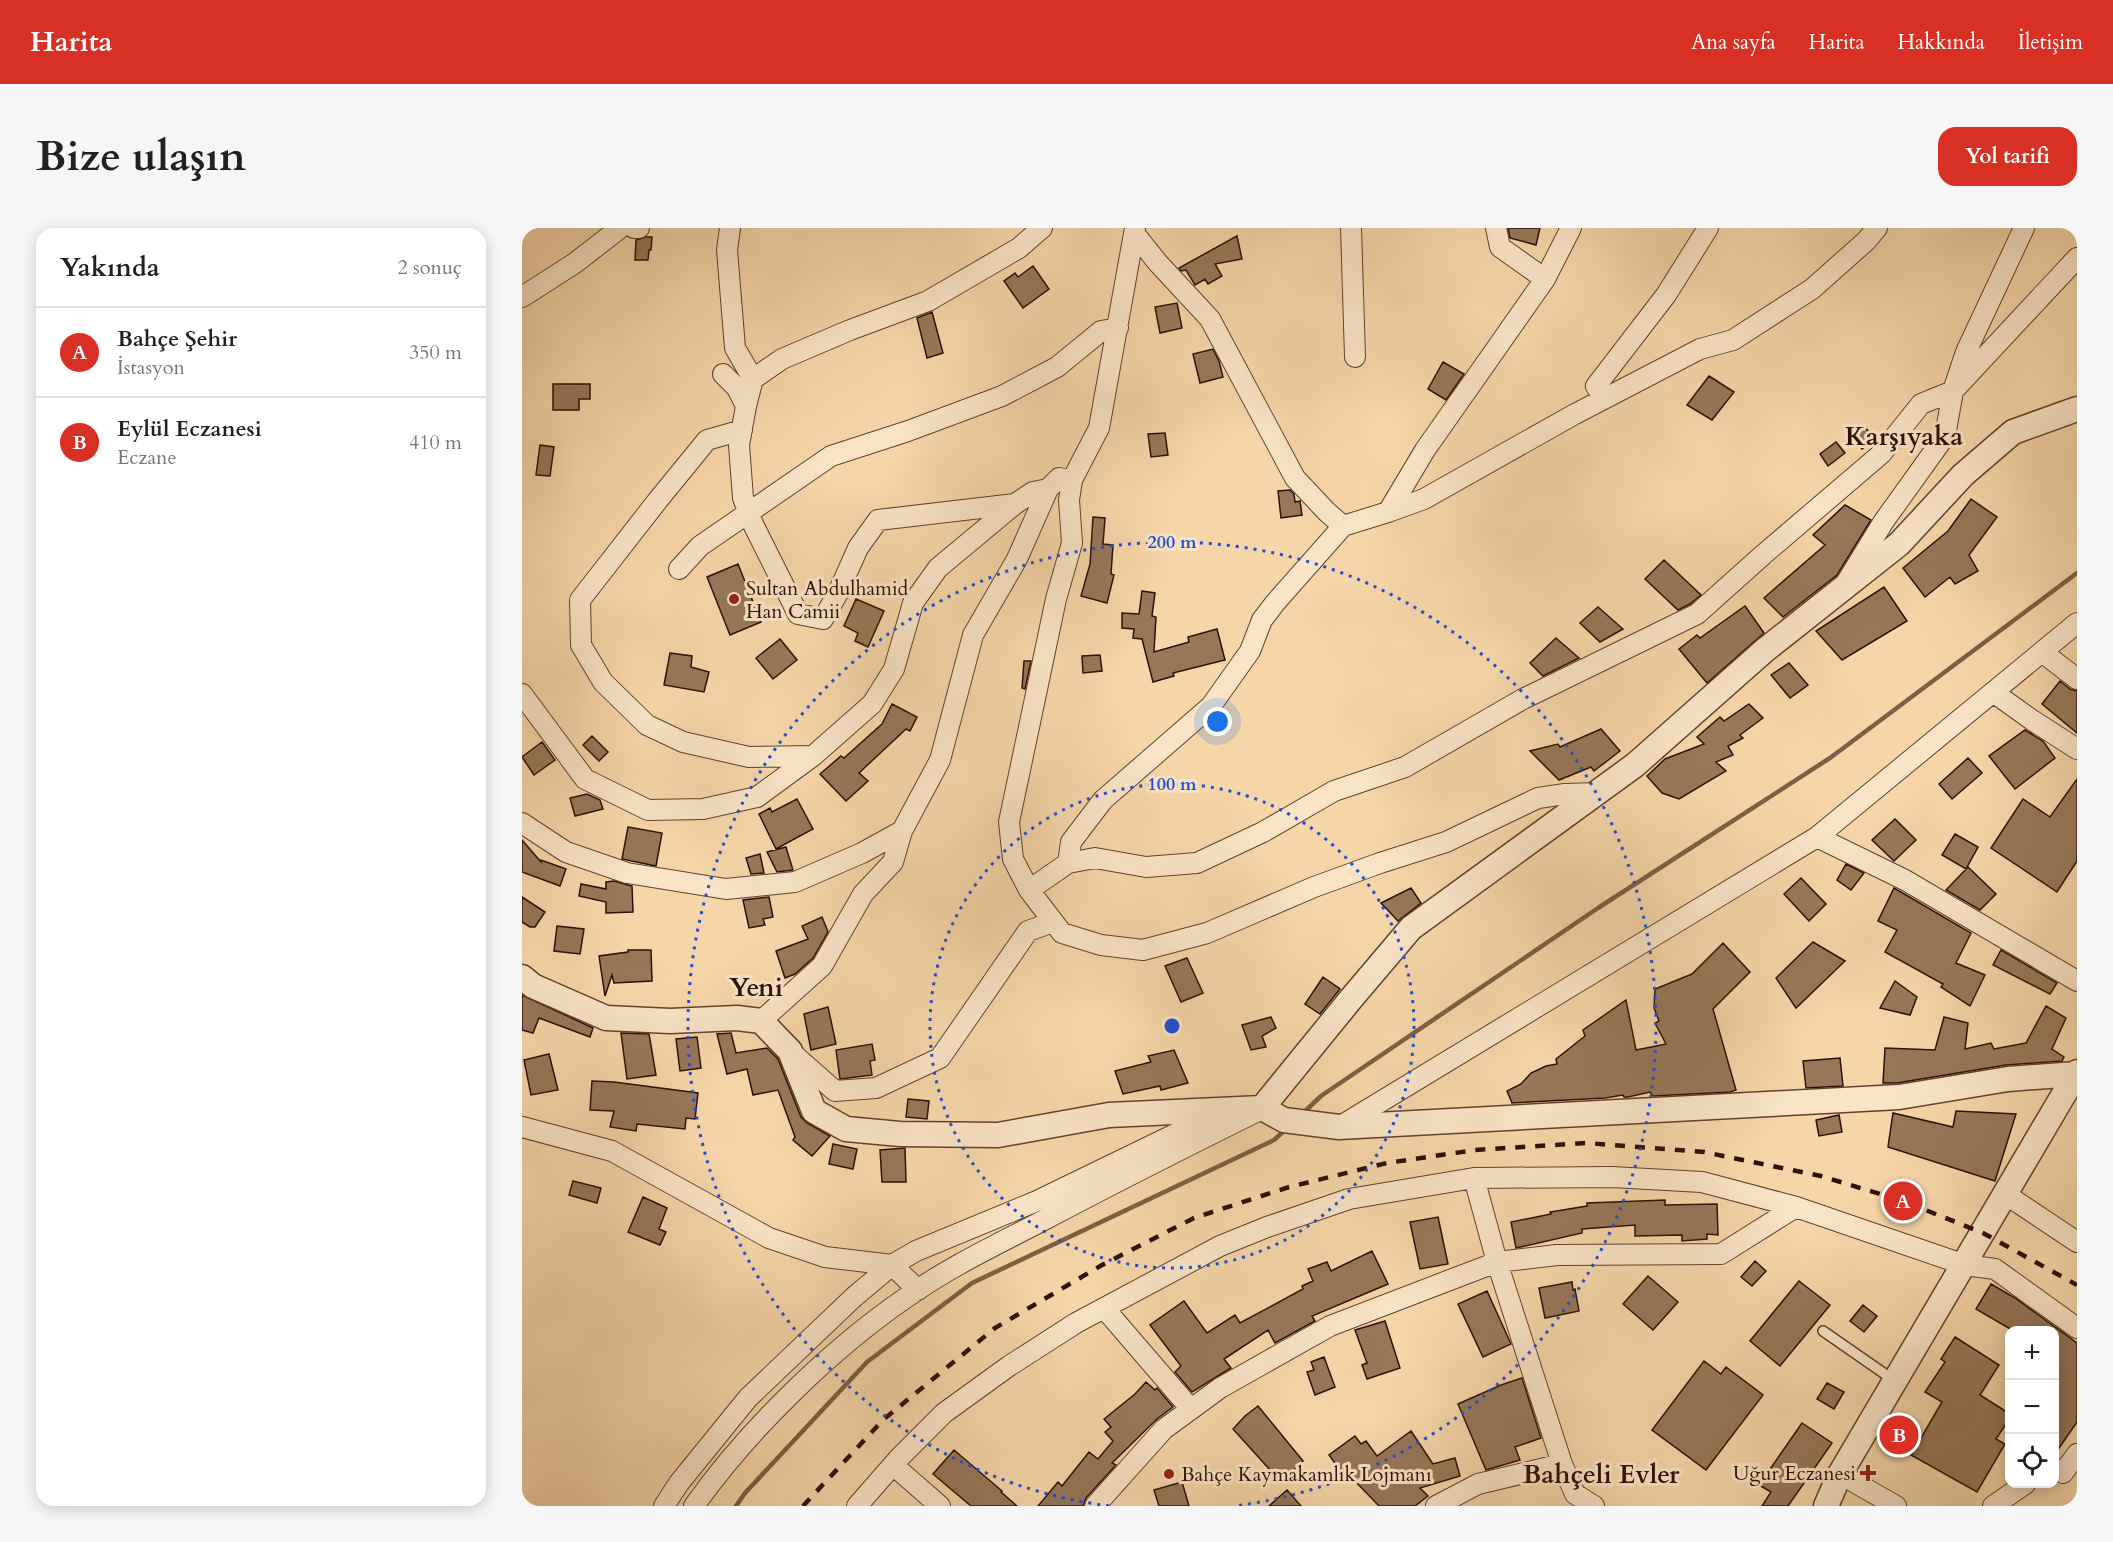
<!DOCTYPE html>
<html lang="tr">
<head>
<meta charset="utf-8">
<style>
  body { margin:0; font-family:Cardo,serif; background:#f6f6f6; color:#202124 }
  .controls { position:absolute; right:18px; bottom:18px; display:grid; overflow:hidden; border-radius:12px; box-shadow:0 3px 15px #0003 }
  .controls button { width:54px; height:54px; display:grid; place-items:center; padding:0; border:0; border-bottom:2px solid #e0e0e0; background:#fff; color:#202124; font:30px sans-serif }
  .you { position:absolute; left:696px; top:494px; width:21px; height:21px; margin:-15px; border:4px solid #fff; border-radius:50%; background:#1a73e8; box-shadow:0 0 0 9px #1a73e833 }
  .badge { display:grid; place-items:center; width:39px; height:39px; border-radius:50%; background:#d93025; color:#fff; font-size:20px; font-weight:700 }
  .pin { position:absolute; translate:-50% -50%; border:3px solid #fff; box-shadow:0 2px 6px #0006 }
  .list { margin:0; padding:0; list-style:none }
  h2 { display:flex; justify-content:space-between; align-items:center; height:78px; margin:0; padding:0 24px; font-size:26px }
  h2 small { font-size:20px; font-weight:400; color:#757577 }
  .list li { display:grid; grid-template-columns:39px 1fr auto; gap:18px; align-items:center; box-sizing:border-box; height:90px; padding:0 24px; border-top:2px solid #e0e0e0 }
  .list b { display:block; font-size:22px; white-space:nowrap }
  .list p { margin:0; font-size:20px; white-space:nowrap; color:#757577 }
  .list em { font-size:20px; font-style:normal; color:#757577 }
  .icon { flex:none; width:33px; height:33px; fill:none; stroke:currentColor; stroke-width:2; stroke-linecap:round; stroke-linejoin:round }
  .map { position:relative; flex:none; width:1555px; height:1278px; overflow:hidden; border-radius:18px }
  header { display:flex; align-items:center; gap:36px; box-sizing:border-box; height:84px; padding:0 30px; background:#d93025; color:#fff }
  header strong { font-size:28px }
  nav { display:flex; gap:33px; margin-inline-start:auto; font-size:21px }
  .intro { display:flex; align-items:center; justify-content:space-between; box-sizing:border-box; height:144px; padding:0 36px }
  h1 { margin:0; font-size:42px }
  .button { padding:15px 27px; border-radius:18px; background:#d93025; color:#fff; font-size:21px; font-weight:700 }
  main { display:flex; gap:36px; padding:0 36px }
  aside { flex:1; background:#fff; border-radius:18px; box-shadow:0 3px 15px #0003 }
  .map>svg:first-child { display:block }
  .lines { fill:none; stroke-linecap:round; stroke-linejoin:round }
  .stream { stroke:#7d5f45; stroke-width:4.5 }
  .building { fill:#967759; stroke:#2e1003; stroke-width:1.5 }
  .service-casing { stroke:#60422c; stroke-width:12 }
  .minor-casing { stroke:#60422c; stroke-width:22 }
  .tertiary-casing { stroke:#60422c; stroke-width:27 }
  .service { stroke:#f9e4c7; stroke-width:9 }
  .minor { stroke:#f9e4c7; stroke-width:20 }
  .tertiary { stroke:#f9e4c7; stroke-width:24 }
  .rail { stroke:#2e1003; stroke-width:4.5; stroke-dasharray:10 10; stroke-linecap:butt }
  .ring { fill:none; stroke:#1d4ed8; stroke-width:3; stroke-dasharray:3 6 }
  .poi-dot { fill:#8f2418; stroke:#f9e4c7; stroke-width:2 }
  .labels { text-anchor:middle; stroke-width:6; stroke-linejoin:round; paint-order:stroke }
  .poi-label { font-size:20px; fill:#2e1003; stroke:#f9e4c7; text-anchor:start }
  .district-label { font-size:26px; font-weight:bold; fill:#2e1003; stroke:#f9e4c7 }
  .centre { fill:#1d4ed8; stroke:#f9e4c7; stroke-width:3 }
  .ring-label { font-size:18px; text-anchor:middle; font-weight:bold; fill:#1d4ed8; stroke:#f9e4c7; stroke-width:6; stroke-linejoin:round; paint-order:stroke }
</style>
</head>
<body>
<header>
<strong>Harita</strong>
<nav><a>Ana sayfa</a><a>Harita</a><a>Hakkında</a><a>İletişim</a></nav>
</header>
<div class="intro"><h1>Bize ulaşın</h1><a class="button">Yol tarifi</a></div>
<main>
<aside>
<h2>Yakında<small>2 sonuç</small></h2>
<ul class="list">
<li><span class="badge">A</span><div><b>Bahçe Şehir</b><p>İstasyon</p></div><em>350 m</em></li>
<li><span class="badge">B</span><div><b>Eylül Eczanesi</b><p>Eczane</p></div><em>410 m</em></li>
</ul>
</aside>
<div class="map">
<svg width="1555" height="1278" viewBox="0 0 1555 1278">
  <rect width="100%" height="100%" fill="#f6d6a9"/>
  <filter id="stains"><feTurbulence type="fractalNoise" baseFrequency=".00333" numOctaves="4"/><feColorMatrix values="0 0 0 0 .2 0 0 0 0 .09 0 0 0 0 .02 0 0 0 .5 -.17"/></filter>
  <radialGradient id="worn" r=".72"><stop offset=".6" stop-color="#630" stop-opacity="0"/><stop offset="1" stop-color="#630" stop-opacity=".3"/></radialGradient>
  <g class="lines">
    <path class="stream" d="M780 886 799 868 1076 680 1308 530 1555 345
      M214 1278 223 1265 345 1134 450 1055 752 912 763 902"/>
  </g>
  <path class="building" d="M986 0H1018L1014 17 988 10Z
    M715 8 720 31 693 36 700 48 686 56 683 51 673 57 664 42 659 43 657 40Z
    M124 9H130L129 22H127L126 32H113L114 12Z
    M511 38 527 61 501 80 482 53 493 45 496 49Z
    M655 75 660 100 638 105 633 79Z
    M410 84 421 125 405 130 395 90Z
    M691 121 697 133 701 149 678 155 671 126Z
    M921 134 942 146 924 172 906 161Z
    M1187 148 1212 164 1190 192 1165 177Z
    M31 156H68V171H57V182H31Z
    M1342 198 1353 211 1340 221 1330 207Z
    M643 205 646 227 629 229 626 206Z
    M1314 214 1323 225 1306 238 1298 226Z
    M18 217 32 219 28 248 14 247Z
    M768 262 772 266 773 274 778 273 780 287 759 290 756 263Z
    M1449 271 1475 289 1447 327 1456 343 1433 356 1428 349 1403 369 1381 340 1426 303Z
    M1323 277 1349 292 1315 347 1261 389 1242 370 1303 317 1291 307Z
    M571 289 583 290 581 316 591 317 589 346 592 347 585 375 559 368 568 336Z
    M1142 332 1179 367 1168 376 1156 382 1123 351Z
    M216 336 239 394 208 407 185 349Z
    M1362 359 1385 393 1320 432 1294 403Z
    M620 363 633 365 630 388 634 389 632 424 667 414 666 409 695 401 703 432 651 445 652 448 631 454 620 411 611 410 612 401 600 400V385L617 386Z
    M334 371 362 383 346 419 333 413 336 405 322 398Z
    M1223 378 1242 405 1185 455 1157 421 1175 407 1178 410Z
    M1076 379 1101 401 1078 414 1058 395Z
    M1034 410 1057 430 1021 448 1008 435Z
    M258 411 275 432 251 451 234 430Z
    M148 425 170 428 169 439 187 444 182 464 142 457Z
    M578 427 580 443 561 445 560 428Z
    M502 433H509L503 461 500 460Z
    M1267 435 1286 457 1268 470 1249 447Z
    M1538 453 1548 461 1555 463V505L1520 476Z
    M370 476 395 489 388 503 384 501 337 545 346 553 324 573 298 546 319 528 322 530 360 496Z
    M1227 476 1241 490 1218 507 1221 510 1206 518 1211 527 1194 534 1204 543 1157 571 1140 565 1125 548 1143 531 1182 516 1175 509 1198 489 1202 493Z
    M1079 501 1098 523 1072 543 1069 539 1037 552 1008 523 1036 516 1038 519Z
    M1503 502 1521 513 1533 530 1493 561 1467 528Z
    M70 508 86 524 77 533 61 517Z
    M20 514 33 532 12 547 0 529Z
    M1446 530 1460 545 1430 571 1417 556Z
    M1555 551V633L1535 664 1469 620 1501 571 1528 589Z
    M65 566 78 572 81 581 53 588 48 570Z
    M275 571 291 601 254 621 237 586 248 580 250 584Z
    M1373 591 1394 612 1372 633 1350 612Z
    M106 599 140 605 134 638 100 631Z
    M1433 606 1456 619 1444 641 1420 627Z
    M0 612 19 634V632L44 641 38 658 0 644Z
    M264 619 271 642 255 644 245 624Z
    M238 626 242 645 229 646 224 630Z
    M1324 636 1342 645 1329 662 1315 652Z
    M1446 639 1474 666 1458 682 1424 662Z
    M1279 650 1304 676 1287 693 1262 666Z
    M92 653 110 658 111 684 84 685V674L57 668 59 656 84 661V654Z
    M889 660 899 675 876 693 859 675Z
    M1372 660 1449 705 1434 735 1463 747 1448 778 1419 759 1421 756 1363 724 1375 702 1356 693Z
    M0 669 23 684 13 699H8L0 694Z
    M247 669 251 689 241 691 243 697 227 700 221 672Z
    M300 689 306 704 291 730 273 746 263 750 254 723 286 711 280 698Z
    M35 698 62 701 58 726 32 723Z
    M1291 714 1323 733 1274 780 1254 750Z
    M1201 715 1228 744 1191 781 1214 862 1208 864 1131 868 1128 864 1106 869H1102L1101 867 1083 870 990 875 985 863 999 856 1009 845 1024 838 1035 836 1034 831 1063 808 1061 802 1104 772 1114 822 1144 816 1133 795 1137 793 1132 780 1133 761 1170 746Z
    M106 722H129L130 753 92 755 90 747 83 768 77 728 106 724Z
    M1479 722 1535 755 1528 766 1471 737Z
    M665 730 681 765 659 774 643 738Z
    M801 749 818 761 798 786 783 776Z
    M1373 753 1395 769 1388 787 1358 780Z
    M0 767 71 800 68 809 17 790 11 805 0 802Z
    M1524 778 1544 790 1530 821 1542 829 1540 833 1484 837 1375 855H1361L1363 820 1413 822 1422 789 1446 795 1443 821 1469 815 1472 821 1504 815Z
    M306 779 314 816 289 822 282 786Z
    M749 789 754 800 740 808 744 819 729 822 720 797Z
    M99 805 127 806 134 847 105 851Z
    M209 805 214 825 245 820 256 831 279 889 285 895 308 908 290 928 271 912 273 909 256 862 231 867 225 841 205 846 195 806Z
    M175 809 179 840 158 843 154 811Z
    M350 816 353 832 348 833 350 847 318 851 314 822Z
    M652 822 666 855 639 862 638 858 601 866 593 843 629 834 626 828Z
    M27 826 36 862 9 867 2 832Z
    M1318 830 1321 858 1284 860 1281 833Z
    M70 853 92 854 176 865 173 891 164 890 163 901 115 896 114 903 88 899 92 883 68 882Z
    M386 871 407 873 405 891 384 889Z
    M1434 883 1494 886 1473 953 1366 919 1371 885 1431 899Z
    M1317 887 1320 904 1297 908 1294 892Z
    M311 916 335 921 331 941 307 936Z
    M383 920 384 954H360L358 922Z
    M51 953 79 960 75 975 47 967Z
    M121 969 145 980 137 1001 144 1004 138 1017 106 1004Z
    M1143 972V977L1195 976 1196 1007 1185 1006V1011L1160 1013V1007L1113 1008V997L1060 1001V1005L994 1020 989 994 1029 986 1028 984 1065 978V975Z
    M916 989 926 1036 898 1041 888 994Z
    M850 1023 866 1056 790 1088 793 1093 753 1115 746 1102 702 1131 709 1140 670 1164 653 1144 659 1138 628 1097 662 1073 685 1105 713 1087 718 1095 781 1061 780 1058 791 1053 786 1041 805 1034 809 1043Z
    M1233 1033 1244 1043 1230 1058 1219 1049Z
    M1126 1048 1156 1074 1131 1102 1101 1076Z
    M1277 1053 1308 1077 1258 1138 1228 1113Z
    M1050 1054 1051 1062 1053 1061 1057 1083 1023 1090 1017 1060Z
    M1469 1056 1493 1070 1555 1115V1194L1533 1226V1102H1490L1454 1081Z
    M965 1063 989 1116 961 1129 936 1076Z
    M1341 1077 1355 1088 1342 1104 1328 1093Z
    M863 1093 878 1140 845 1151 840 1137 845 1135 833 1102Z
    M1433 1109 1477 1137 1458 1167 1488 1186V1190L1474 1211 1483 1216 1455 1264 1389 1227 1420 1174 1403 1164 1423 1134 1419 1131Z
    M802 1129 813 1159 793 1167 785 1144 792 1142 789 1134Z
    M1182 1133 1199 1146 1204 1139 1241 1167 1184 1242 1130 1202Z
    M1000 1150 1019 1210 993 1219 998 1232 964 1242 936 1176 979 1157Z
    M624 1154 633 1162 635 1160 651 1179 635 1191 590 1235 594 1237 564 1270 561 1278H516L536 1254 540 1258 567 1224 576 1231 591 1213 583 1204 589 1199 582 1191 613 1166Z
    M1305 1155 1322 1164 1312 1181 1295 1171Z
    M736 1178 781 1233 759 1254 711 1201 723 1188Z
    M1280 1195 1310 1215 1266 1278H1240L1249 1264 1237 1257Z
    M889 1203 911 1236 933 1230 938 1248 898 1260 906 1268 893 1278H857L831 1251 825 1252 807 1227 833 1208 839 1216 844 1213 855 1228Z
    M432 1222 480 1263 479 1264 495 1278H449L411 1246Z
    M660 1254 667 1278H637L632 1262Z
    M765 1262 779 1278H747Z"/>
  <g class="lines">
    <g class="service-casing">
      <path id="service" d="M1301 1103 1373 1153"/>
    </g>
    <g class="minor-casing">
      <path id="minor" d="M112 0H117
        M208 0 205 22 213 120 231 151
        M829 0 833 129
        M974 0 978 19 1023 51
        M612 5 636 35 688 91 773 250 805 284 821 298 866 284 902 271 1053 186 1178 121 1211 112 1290 61 1344 13 1355 0
        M0 69 53 35 98 0
        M201 146 215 160 224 178 217 217 221 270 231 296 276 386 301 391 316 365 336 320 356 292 493 276
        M1082 171 1074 158 1144 67 1186 0
        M224 178 231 151 260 131 328 102 406 73 497 20 520 0
        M220 202 185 212 136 272 58 372 59 417 81 454 125 497 161 514 227 529 291 528
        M550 252 547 272 550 315 534 371 487 594 491 631 507 662 540 705 579 717 621 722 685 705 792 659 858 635 924 614 1016 570 1043 566 1075 565
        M866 284 903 222 1023 51 1049 0
        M157 341 178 318 309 228 386 203 480 168 535 139 579 103 596 100
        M1324 355 1362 293 1423 208 1431 163 1555 30
        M1520 424 1555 451
        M1471 464 1510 492 1555 521
        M0 466 63 551 126 582 181 581 235 569 291 528 350 476 372 441 391 375 416 340 493 276 511 264 526 261
        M0 595 44 624 105 645 204 661 273 654 340 625 380 603
        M1295 609 1383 652 1555 753
        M546 635 549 614 581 572 689 478 728 423 740 392 753 375 821 298
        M507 662 546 635 573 630 624 639 675 635 741 604 812 563 883 539 1001 471 1175 386 1242 326 1359 226 1399 176 1431 163 1444 124 1502 0
        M239 793 300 738 341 666 371 634 380 603 418 532 451 407 495 331 526 261 537 250 550 252 577 200 613 0
        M270 825 313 863 354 860 418 830 506 703 531 694
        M0 899 90 923 247 1010 303 1029 370 1037 396 1062
        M817 899 1295 609 1555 395
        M952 950 975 1034 1040 1236 1053 1266 1072 1278
        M1483 966 1555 1014
        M1274 979 1443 1037 1473 1041 1555 1100
        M582 1080 668 1180
        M371 1237 418 1278
        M1532 1240 1541 1245 1555 1226
        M1318 1246 1374 1278
        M142 1278 157 1255 226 1170 332 1069 370 1037 394 1023 515 973 682 892 699 889
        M172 1278C225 1203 309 1121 385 1069 427 1039 474 1017 520 993 592 955 665 918 738 882
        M335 1278 377 1230 422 1185 487 1138 554 1095 698 1018 745 999 827 971 952 950 1090 949 1180 954 1274 979 1199 1026 1035 1027 975 1034 808 1098 698 1160 642 1201 573 1278
        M914 1278 956 1256 1040 1236
        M1471 1278 1503 1256"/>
    </g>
    <g class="tertiary-casing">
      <path id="tertiary" d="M0 749 11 758 84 790 148 793 215 790 239 793 268 823 292 883 324 901 378 906 476 907 587 887 740 880 762 892 817 899 1377 869 1486 851 1554 846
        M740 880 828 772 889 700 1113 537 1243 422 1377 316 1441 247 1491 204 1555 181
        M1304 1278 1318 1246 1555 844"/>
    </g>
    <use href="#service" class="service"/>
    <use href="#minor" class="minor"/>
    <use href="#tertiary" class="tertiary"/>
    <path class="rail" d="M281 1278 361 1192 473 1100 580 1037 672 990 767 959 865 935 953 922 1065 915 1182 924 1299 948 1381 973 1461 1005 1555 1057"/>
  </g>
  <g class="ring">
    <circle cx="650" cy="798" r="242"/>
    <path d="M587 1278A484 484 0 1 1 713 1278"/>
  </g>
  <g class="poi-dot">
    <circle cx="212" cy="371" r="6"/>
    <path d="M1343 1236h6v6h6v6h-6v6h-6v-6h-6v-6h6z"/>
    <circle cx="647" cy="1246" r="6"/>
  </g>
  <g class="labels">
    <g class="poi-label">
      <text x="224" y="367">Sultan Abdulhamid<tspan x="224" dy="23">Han Camii</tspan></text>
      <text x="1334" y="1252" text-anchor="end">Uğur Eczanesi</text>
      <text x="659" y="1253">Bahçe Kaymakamlık Lojmanı</text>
    </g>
    <g class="district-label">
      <text x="1382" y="217">Karşıyaka</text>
      <text x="234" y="768">Yeni</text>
      <text x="1079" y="1255">Bahçeli Evler</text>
    </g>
  </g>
  <circle cx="650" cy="798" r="9" class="centre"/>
  <g class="ring-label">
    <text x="650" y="320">200 m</text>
    <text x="650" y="562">100 m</text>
  </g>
  <rect width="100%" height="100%" filter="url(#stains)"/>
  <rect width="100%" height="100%" fill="url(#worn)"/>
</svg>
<div class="controls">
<button>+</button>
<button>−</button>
<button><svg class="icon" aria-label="locate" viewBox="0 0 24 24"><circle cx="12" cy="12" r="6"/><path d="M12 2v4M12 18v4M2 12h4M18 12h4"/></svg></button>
</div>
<div class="you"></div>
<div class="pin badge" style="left:1381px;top:973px">A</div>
<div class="pin badge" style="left:1377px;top:1207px">B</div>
</div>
</main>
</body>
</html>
